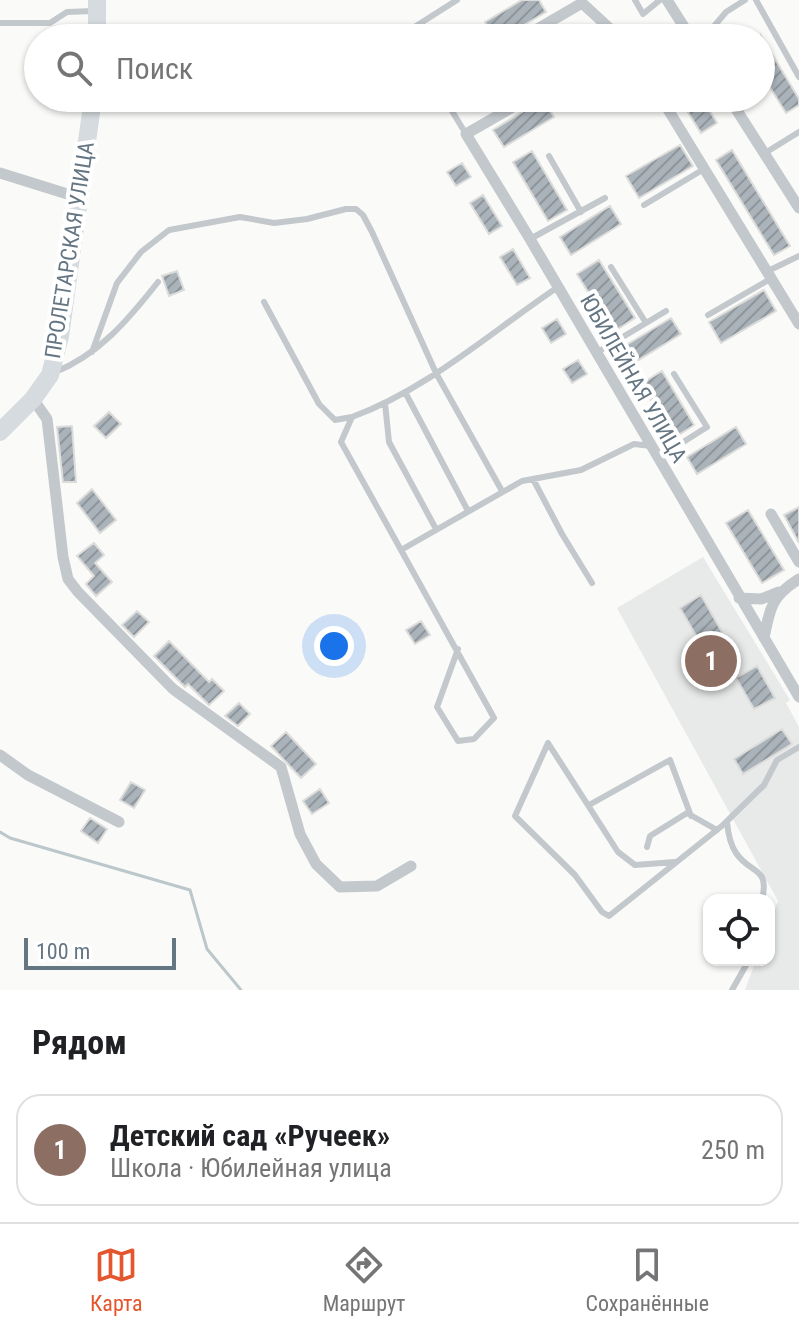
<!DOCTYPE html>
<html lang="ru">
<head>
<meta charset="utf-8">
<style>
  body { margin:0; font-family:"Roboto Condensed",sans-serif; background:#f2f2f2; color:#202124 }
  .controls { position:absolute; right:24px; bottom:24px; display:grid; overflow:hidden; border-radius:16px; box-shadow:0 2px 6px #0004 }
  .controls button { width:72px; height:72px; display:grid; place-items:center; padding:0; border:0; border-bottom:2px solid #e0e0e0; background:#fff; color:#202124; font:40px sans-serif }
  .scale { position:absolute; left:24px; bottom:20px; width:152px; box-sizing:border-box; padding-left:8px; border:4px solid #657683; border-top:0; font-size:22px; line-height:28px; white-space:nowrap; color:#657683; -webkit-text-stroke:6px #fff; paint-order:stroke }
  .you { position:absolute; left:334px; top:646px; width:28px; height:28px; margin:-20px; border:6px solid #fff; border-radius:50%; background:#1a73e8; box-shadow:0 0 0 12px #1a73e833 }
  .badge { display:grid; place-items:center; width:52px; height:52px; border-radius:50%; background:#e4572e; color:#fff; font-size:26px; font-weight:700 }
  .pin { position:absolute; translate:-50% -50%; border:4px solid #fff; box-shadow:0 2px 8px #0006 }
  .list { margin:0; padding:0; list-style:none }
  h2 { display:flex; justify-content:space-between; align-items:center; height:104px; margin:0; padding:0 32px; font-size:34px }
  h2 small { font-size:26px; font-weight:400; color:#757577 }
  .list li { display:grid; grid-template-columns:52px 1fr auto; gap:24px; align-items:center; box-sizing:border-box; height:112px; margin:0 16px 16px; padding:0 16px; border:2px solid #e0e0e0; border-radius:24px }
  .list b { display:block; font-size:30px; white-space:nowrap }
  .list p { margin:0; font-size:26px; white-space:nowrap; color:#757577 }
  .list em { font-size:26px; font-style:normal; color:#757577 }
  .icon { flex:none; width:44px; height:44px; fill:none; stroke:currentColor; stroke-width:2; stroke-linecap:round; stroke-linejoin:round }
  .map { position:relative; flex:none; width:799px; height:990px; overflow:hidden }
  .search { position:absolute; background:#fff; box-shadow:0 2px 6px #0004; left:24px; right:24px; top:24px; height:88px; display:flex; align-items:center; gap:20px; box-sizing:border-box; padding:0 28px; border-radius:44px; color:#757577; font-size:30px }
  .sheet { height:232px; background:#fff }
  nav { display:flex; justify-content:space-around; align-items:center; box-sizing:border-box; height:112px; border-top:2px solid #e0e0e0; background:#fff; font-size:22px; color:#757577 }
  nav a { display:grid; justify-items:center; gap:4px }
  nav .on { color:#e4572e }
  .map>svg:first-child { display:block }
  .built { fill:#e8e9e9 }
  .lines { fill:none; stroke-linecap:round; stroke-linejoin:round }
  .stream { stroke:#bbc7cb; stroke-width:3 }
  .building { fill:url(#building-hatch); stroke:#dcdcda; stroke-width:2 }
  .service { stroke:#c3c8cc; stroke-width:6 }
  .minor { stroke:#c3c8cc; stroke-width:11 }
  .primary { stroke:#d6dbdf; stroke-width:18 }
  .labels { text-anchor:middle; stroke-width:8; stroke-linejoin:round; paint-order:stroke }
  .street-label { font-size:22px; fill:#657683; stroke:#fff }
</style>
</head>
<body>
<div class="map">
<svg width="799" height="990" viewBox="0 0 799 990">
  <defs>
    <pattern id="building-hatch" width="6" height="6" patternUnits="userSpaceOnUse" patternTransform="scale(2)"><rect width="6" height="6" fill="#aab3b9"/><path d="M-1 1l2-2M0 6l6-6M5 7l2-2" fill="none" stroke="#8e969c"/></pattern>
  </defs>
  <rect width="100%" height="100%" fill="#fafaf8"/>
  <path class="built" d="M703 557 790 700 786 703 799 727V990H745L756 960H769V925L778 901 617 608Z"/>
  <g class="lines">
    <path class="stream" d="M0 832 10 838 190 890 207 949 241 990"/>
  </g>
  <path class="building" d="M522 0H539L546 12 502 38H495L485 22Z
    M761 36 799 99V105L786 113 761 73Z
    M679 98H702L717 123 701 133Z
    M543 99 554 117 504 147 493 130Z
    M680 145 693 166 639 198 626 176Z
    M732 150 790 246 774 255 716 160Z
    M532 151 567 210 548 221 513 162Z
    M462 163 471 177 456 186 447 172Z
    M483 195 502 226 489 234 470 203Z
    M610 206 621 224 571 255 560 237Z
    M513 249 530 278 517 285 500 257Z
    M599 260 635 318 613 332 577 274Z
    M177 271 184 290 169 296 162 276Z
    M764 290 776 311 721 343 709 322Z
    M671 318 681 334 632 364 623 347Z
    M557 319 566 334 551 343 542 328Z
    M578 360 587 374 572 383 563 369Z
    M662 371 694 425 674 438 641 384Z
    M109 412 121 424 106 438 94 426Z
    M72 426 76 482H63L57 427Z
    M736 427 746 444 697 474 687 457Z
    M92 489 116 520 100 533 77 503Z
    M799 507V543L784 515Z
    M748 510 784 570 762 583 726 523Z
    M94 543 104 555 95 563 112 582 96 596 86 584 94 576 77 556Z
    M701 595 722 632 701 644 680 608Z
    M137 611 149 622 134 637 122 625Z
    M421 621 430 635 415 644 406 630Z
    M169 641 209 682 212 679 224 691 209 705 188 684 185 687 154 656Z
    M757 666 775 698 754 709 736 678Z
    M239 703 250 714 238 726 225 716Z
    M782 729 792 744 743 774 734 759Z
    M286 732 316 764 301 778 271 746Z
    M131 782 145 790 134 808 120 800Z
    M320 789 329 803 312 814 303 801Z
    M90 818 107 829 98 843 81 831Z"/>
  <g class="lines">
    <path class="service" d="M635 0 643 14 660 0
      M756 0 799 77
      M0 23H50L67 12 94 11
      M409 38 405 33 457 0
      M704 38 726 12 745 0
      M444 98 466 134
      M765 153 799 132
      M549 156 581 212
      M644 205 704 169
      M530 239 605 198
      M768 271 799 256
      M264 302 319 404 335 420 352 417
      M708 315 772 278
      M646 323 666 311
      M92 352 117 283 141 252 169 230 240 217 274 223 307 219 346 209H356L363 215 372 232 436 373 502 491
      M596 353 646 323 611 267
      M53 373C99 355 128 320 158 282
      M405 392 468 511
      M385 403 389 442 436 529
      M658 458 707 427 674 374
      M533 479 562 534 592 583
      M401 550 341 442 352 417C428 389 491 332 558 287
      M458 649 437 707 458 741 474 739 494 718 401 550 522 481 581 470 634 444 651 446
      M589 805 670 760 691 816
      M727 822C728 833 730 844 736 853 751 875 770 866 762 900
      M647 847 650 836 687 813 717 830
      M675 862 635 865 618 852 548 743 515 816 575 875 602 912 609 916 723 825 764 785 777 760 799 747
      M732 990 749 960"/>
    <path class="minor" d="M667 0 691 38
      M522 38 582 3 620 38
      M516 98 511 108 466 134 530 239 799 697
      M661 98 799 324
      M729 98 799 208
      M0 173 77 197
      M33 399 47 419 63 557 68 579 78 592 173 689 281 767 300 834 316 864 340 887 377 886 411 866
      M771 514 799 562
      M739 598 761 599 779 592
      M764 638C770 607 772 596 799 579
      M0 755 28 775 119 822"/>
    <path class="primary" d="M97 38V0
      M0 432 33 399 50 375 60 336 93 98"/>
  </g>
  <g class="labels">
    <g class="street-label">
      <text transform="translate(69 250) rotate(-81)" y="8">ПРОЛЕТАРСКАЯ УЛИЦА</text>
      <text transform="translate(634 378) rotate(60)" y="8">ЮБИЛЕЙНАЯ УЛИЦА</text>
    </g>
  </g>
</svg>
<div class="controls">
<button><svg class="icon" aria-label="locate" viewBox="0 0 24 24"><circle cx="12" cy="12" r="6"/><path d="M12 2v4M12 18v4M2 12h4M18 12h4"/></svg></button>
</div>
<div class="scale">100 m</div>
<div class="you"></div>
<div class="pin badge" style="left:711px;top:661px;background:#8d6e63">1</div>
<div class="search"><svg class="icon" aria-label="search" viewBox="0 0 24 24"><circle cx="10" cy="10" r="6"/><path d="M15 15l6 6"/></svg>Поиск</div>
</div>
<section class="sheet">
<h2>Рядом<small></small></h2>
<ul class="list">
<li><span class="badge" style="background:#8d6e63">1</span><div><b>Детский сад «Ручеек»</b><p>Школа · Юбилейная улица</p></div><em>250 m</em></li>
</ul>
</section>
<nav>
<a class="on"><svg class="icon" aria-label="map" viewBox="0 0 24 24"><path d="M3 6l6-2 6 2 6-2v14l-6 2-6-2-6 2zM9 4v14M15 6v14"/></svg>Карта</a>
<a><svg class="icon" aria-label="directions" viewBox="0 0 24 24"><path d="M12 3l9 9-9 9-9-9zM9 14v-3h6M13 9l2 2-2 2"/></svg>Маршрут</a>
<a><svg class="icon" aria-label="saved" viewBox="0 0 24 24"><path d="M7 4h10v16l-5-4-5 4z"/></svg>Сохранённые</a>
</nav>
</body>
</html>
